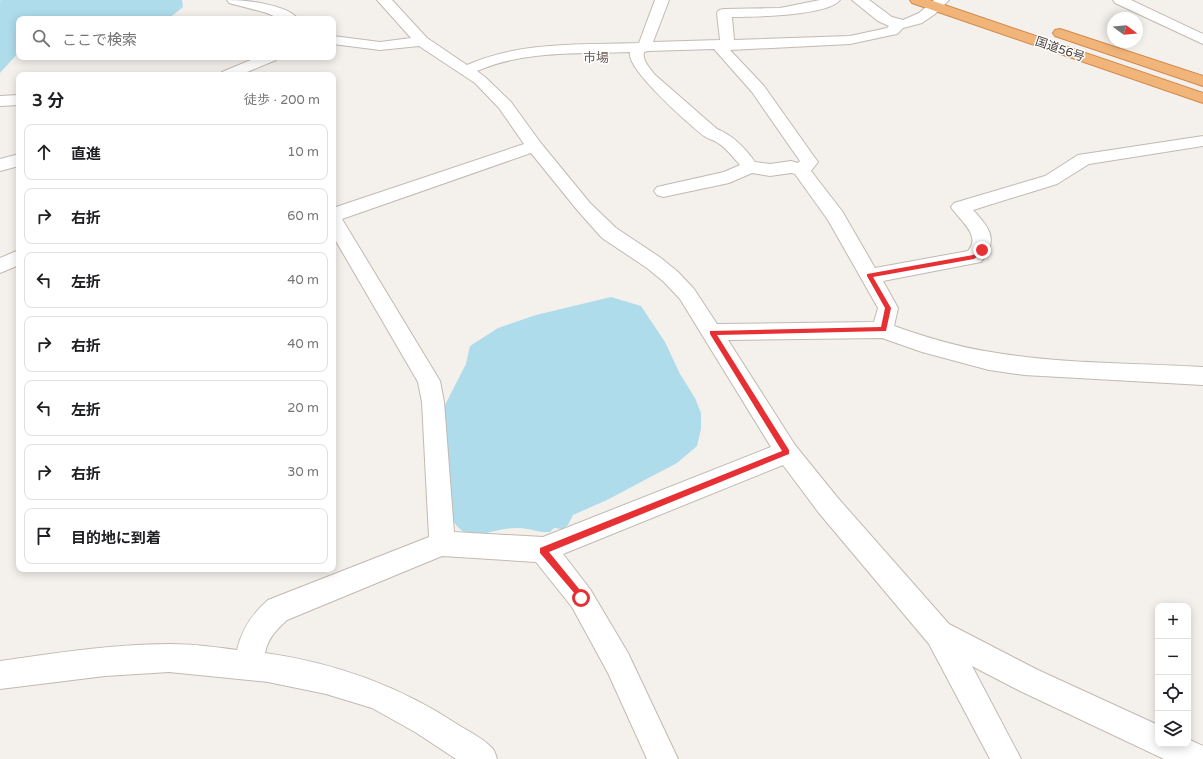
<!DOCTYPE html>
<html lang="ja">
<head>
<meta charset="utf-8">
<style>
  body { margin:0; font-family:"Varela Round","Noto Sans JP",sans-serif; background:#f6f6f6; color:#202124 }
  .controls { position:absolute; right:12px; bottom:12px; display:grid; overflow:hidden; border-radius:8px; box-shadow:0 2px 10px #0003 }
  .controls button { width:36px; height:36px; display:grid; place-items:center; padding:0; border:0; border-bottom:1px solid #e0e0e0; background:#fff; color:#202124; font:20px sans-serif }
  .compass { position:absolute; left:1107px; top:12px; width:36px; height:36px; border-radius:50%; background:#fff; box-shadow:0 2px 10px #0003; rotate:106deg }
  .stop { position:absolute; width:12px; height:12px; margin:-9px; border:3px solid #e73033; border-radius:50%; background:#fff }
  .stop.end { background:#e73033; border-color:#fff; box-shadow:0 1px 4px #0008 }
  .list { margin:0; padding:0; list-style:none }
  h2 { display:flex; justify-content:space-between; align-items:center; height:52px; margin:0; padding:0 16px; font-size:17px }
  h2 small { font-size:13px; font-weight:400; color:#757577 }
  .list li { display:grid; grid-template-columns:26px 1fr auto; gap:12px; align-items:center; box-sizing:border-box; height:56px; margin:0 8px 8px; padding:0 8px; border:1px solid #e0e0e0; border-radius:8px }
  .list b { display:block; font-size:15px; white-space:nowrap }
  .list em { font-size:13px; font-style:normal; color:#757577 }
  .icon { flex:none; width:22px; height:22px; fill:none; stroke:currentColor; stroke-width:2; stroke-linecap:round; stroke-linejoin:round }
  .map { position:relative; flex:none; width:1203px; height:759px; overflow:hidden }
  .search { position:absolute; background:#fff; box-shadow:0 2px 10px #0003; left:16px; top:16px; width:320px; height:44px; display:flex; align-items:center; gap:10px; box-sizing:border-box; padding:0 14px; border-radius:8px; color:#757577; font-size:15px }
  .panel { position:absolute; background:#fff; box-shadow:0 2px 10px #0003; left:16px; top:72px; width:320px; height:500px; border-radius:8px }
  .map>svg:first-child { display:block }
  .water { fill:#aedceb }
  .lines { fill:none; stroke-linecap:round; stroke-linejoin:round }
  .street-casing { stroke:#c2b9b2; stroke-width:2 }
  .highway-casing { stroke:#d1884a; stroke-width:2 }
  .street { fill:#fff; fill-rule:evenodd }
  .highway { fill:#f1b57a; fill-rule:evenodd }
  .route { fill:#e73033 }
  .labels { text-anchor:middle; stroke-width:3; stroke-linejoin:round; paint-order:stroke }
  .far-street-label { font-size:12px; fill:#48403a; stroke:#fff }
  .far-quarter-label { font-size:13px; fill:#6a5c52; stroke:#fff }
</style>
</head>
<body>
<div class="map">
<svg width="1203" height="759" viewBox="0 0 1203 759">
  <rect width="100%" height="100%" fill="#f4f0ec"/>
  <path class="water" d="M1 0H182L183 7 168 19H19V52L0 73V1Z
    M611 297 641 306 665 342 680 374 695 398 701 413V429L697 446 677 463 607 500 573 515 568 525 562 529 554 528 550 532C537 533 528 527 516 528 487 528 466 550 449 513L444 407 466 364 470 346 498 328 536 315Z"/>
  <g class="lines">
    <g class="street-casing">
      <path id="street" d="M227 0C244 0 287 4 298 19H280L267 13 229 3Z
        M377 0H392L427 38 467 65C521 41 581 45 639 43L655 0H669L653 42 720 40 717 13 719 10 724 9 780 8 820 0H840C828 16 752 17 732 17L734 40 850 36 887 28 889 26 878 21 852 0H869L892 17 903 20 919 13 934 0H949L935 14 922 23 903 28 897 34 892 35 850 44 730 50 764 86 815 158 818 162 811 171 842 211 875 268 968 251C982 235 959 220 951 207L954 203 1045 176 1078 155 1203 136V146L1089 164 1057 184 973 210C990 228 999 240 981 262L883 281 898 308 894 326C925 337 958 347 991 352 1060 364 1133 363 1203 367V385L1024 375 989 370 922 352 882 338 728 340 795 445 837 497 949 624 1038 670 1158 725V744H1188V739L1203 746V759H1164L1018 690 972 666 1021 759H990L929 644 819 513 783 465 563 554 590 589 628 653 678 759H647L608 673 572 607 536 562 442 556 287 620C276 630 268 638 265 653 336 663 400 686 460 726 470 732 484 739 492 748 495 751 496 756 497 759H456L415 732 372 708 326 694 268 682 169 672 105 676 0 689V661C56 653 113 644 170 644 193 644 215 647 237 650 242 629 252 614 268 600L429 537 422 402 418 382 333 236V208L524 144 499 108 475 83 419 46 380 50 333 44V36L380 42 411 38ZM714 49 752 92 800 161 798 163 791 161 770 164 755 162C745 148 734 136 717 129L654 74C650 68 642 61 644 52L648 51ZM630 52C625 68 690 125 704 136 708 139 714 140 718 143 727 149 733 157 740 165L724 172 657 187 654 191 657 195 663 197 729 183 752 173 770 176 791 173 795 174 828 220 878 308 874 322 717 324 694 289 678 272 661 258 616 228 590 203 540 142 511 102 485 77 477 71C525 50 579 54 630 52ZM531 153 578 211 602 238 647 268 664 282 680 299 771 447 543 537 454 532 444 402 440 381 342 219Z
        M1113 0H1131L1203 34V44L1115 3Z
        M258 57H278L276 60 240 75H219L222 72Z
        M19 95V105L0 106V96Z
        M19 154V166L0 171V159Z
        M19 250V265L0 273V258Z"/>
    </g>
    <g class="highway-casing">
      <path id="highway" d="M910 0H930L1203 93V103L912 3Z
        M1060 29 1203 76V86L1055 36 1053 33 1055 30Z"/>
    </g>
    <use href="#street" class="street"/>
    <use href="#highway" class="highway"/>
  </g>
  <path class="route" d="M982 248 983 249V252L974 259 873 277 891 308 886 331 717 335 789 450V454L549 552 584 595V600L581 601 540 553V548L782 451 710 334V331L881 327 885 308 867 276V274L973 255Z"/>
  <g class="labels">
    <g class="far-street-label">
      <text transform="translate(1060 49) rotate(19)" y="4">国道56号</text>
    </g>
    <g class="far-quarter-label">
      <text x="596" y="62">市場</text>
    </g>
  </g>
</svg>
<div class="controls">
<button>+</button>
<button>−</button>
<button><svg class="icon" aria-label="locate" viewBox="0 0 24 24"><circle cx="12" cy="12" r="6"/><path d="M12 2v4M12 18v4M2 12h4M18 12h4"/></svg></button>
<button><svg class="icon" aria-label="layers" viewBox="0 0 24 24"><path d="M12 4l9 5-9 5-9-5zM3 14l9 5 9-5"/></svg></button>
</div>
<svg class="compass" viewBox="-18 -18 36 36"><path d="M0-13l5 13h-10z" fill="#e53935"/><path d="M0 13l5-13h-10z" fill="#757577"/></svg>
<div class="stop" style="left:581px;top:598px"></div>
<div class="stop end" style="left:982px;top:250px"></div>
<div class="search"><svg class="icon" aria-label="search" viewBox="0 0 24 24"><circle cx="10" cy="10" r="6"/><path d="M15 15l6 6"/></svg>ここで検索</div>
<section class="panel">
<h2>3 分<small>徒歩 · 200 m</small></h2>
<ul class="list">
<li><svg class="icon" aria-label="ahead" viewBox="0 0 24 24"><path d="M12 20V5M6 11l6-6 6 6"/></svg><div><b>直進</b></div><em>10 m</em></li>
<li><svg class="icon" aria-label="right" viewBox="0 0 24 24"><path d="M7 20v-9h11M14 6l5 5-5 5"/></svg><div><b>右折</b></div><em>60 m</em></li>
<li><svg class="icon" aria-label="left" viewBox="0 0 24 24"><path d="M17 20v-9H6M10 6l-5 5 5 5"/></svg><div><b>左折</b></div><em>40 m</em></li>
<li><svg class="icon" aria-label="right" viewBox="0 0 24 24"><path d="M7 20v-9h11M14 6l5 5-5 5"/></svg><div><b>右折</b></div><em>40 m</em></li>
<li><svg class="icon" aria-label="left" viewBox="0 0 24 24"><path d="M17 20v-9H6M10 6l-5 5 5 5"/></svg><div><b>左折</b></div><em>20 m</em></li>
<li><svg class="icon" aria-label="right" viewBox="0 0 24 24"><path d="M7 20v-9h11M14 6l5 5-5 5"/></svg><div><b>右折</b></div><em>30 m</em></li>
<li><svg class="icon" aria-label="arrive" viewBox="0 0 24 24"><path d="M6 21V4h12l-3 4 3 4H6"/></svg><div><b>目的地に到着</b></div></li>
</ul>
</section>
</div>
</body>
</html>
